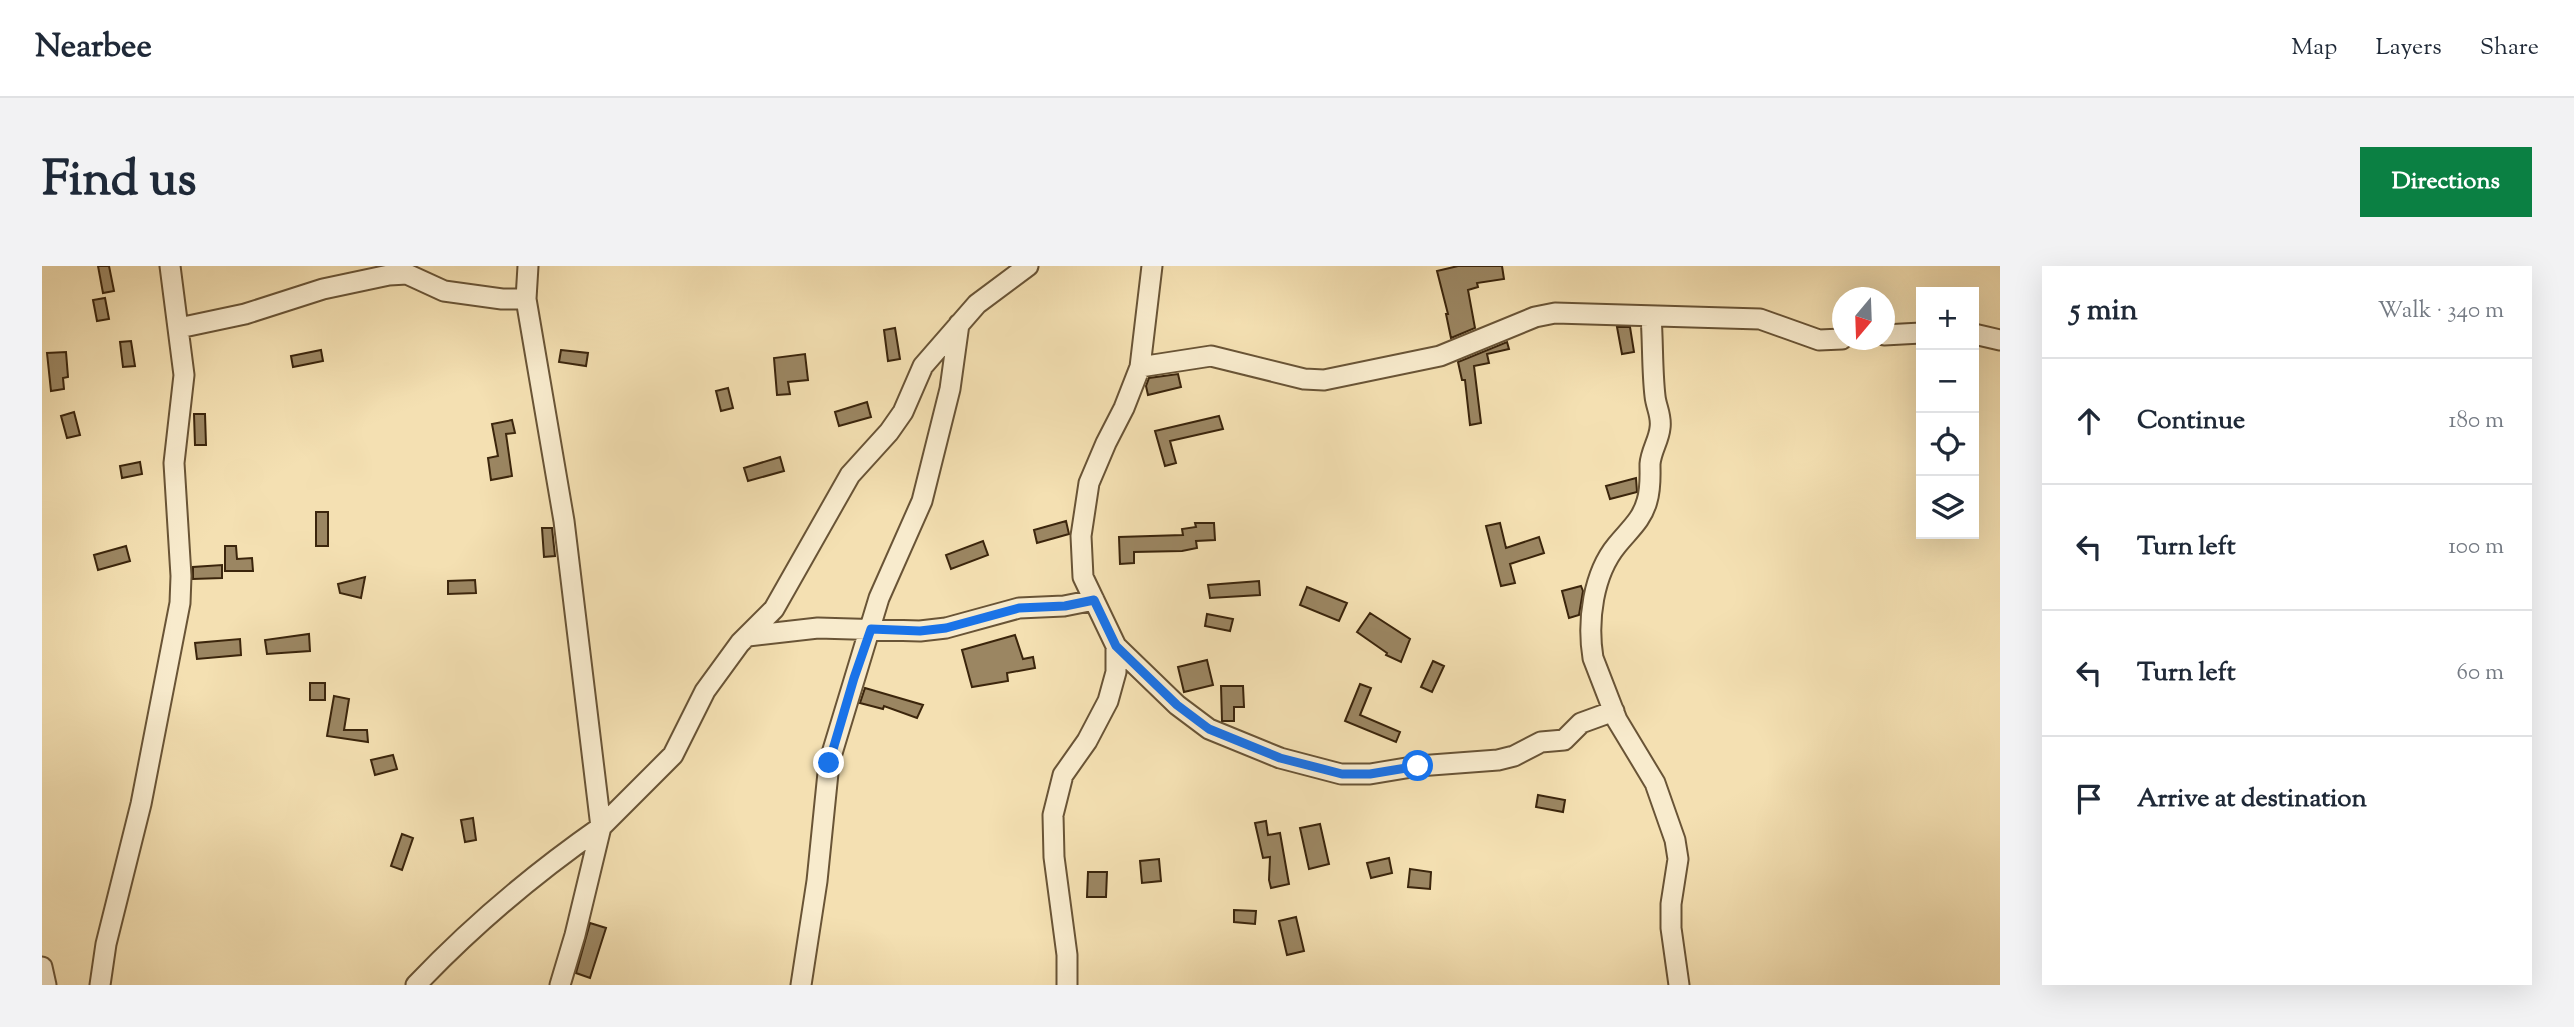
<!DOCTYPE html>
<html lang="en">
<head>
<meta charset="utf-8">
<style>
  body { margin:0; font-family:"Sorts Mill Goudy",serif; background:#f2f2f3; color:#1f2937 }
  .controls { position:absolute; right:21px; top:21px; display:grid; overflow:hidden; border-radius:0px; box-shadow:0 7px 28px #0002 }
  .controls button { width:63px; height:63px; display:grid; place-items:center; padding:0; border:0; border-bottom:2px solid #e0e1e3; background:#fff; color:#1f2937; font:35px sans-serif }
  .compass { position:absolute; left:1790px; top:21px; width:63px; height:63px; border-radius:50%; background:#fff; box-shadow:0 7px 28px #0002; rotate:199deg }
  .stop { position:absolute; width:21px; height:21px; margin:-16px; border:5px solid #1a73e8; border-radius:50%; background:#fff }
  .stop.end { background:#1a73e8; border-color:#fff; box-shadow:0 2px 7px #0008 }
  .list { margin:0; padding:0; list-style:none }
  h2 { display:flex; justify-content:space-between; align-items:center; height:91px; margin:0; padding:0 28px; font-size:30px }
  h2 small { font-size:23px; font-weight:400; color:#747a83 }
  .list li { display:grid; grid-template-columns:46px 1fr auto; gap:21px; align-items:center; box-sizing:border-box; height:126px; padding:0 28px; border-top:2px solid #e0e1e3 }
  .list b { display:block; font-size:26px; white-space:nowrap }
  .list em { font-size:23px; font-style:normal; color:#747a83 }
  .icon { flex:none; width:38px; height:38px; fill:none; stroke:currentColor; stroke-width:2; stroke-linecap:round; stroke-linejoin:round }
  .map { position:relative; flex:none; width:1958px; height:719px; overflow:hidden; border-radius:0px }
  header { display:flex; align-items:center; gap:42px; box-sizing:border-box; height:98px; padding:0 35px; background:#fff; border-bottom:2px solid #e0e1e3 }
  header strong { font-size:33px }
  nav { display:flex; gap:38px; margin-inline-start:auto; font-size:24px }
  .intro { display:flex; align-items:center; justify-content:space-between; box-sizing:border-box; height:168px; padding:0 42px }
  h1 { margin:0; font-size:49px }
  .button { padding:18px 32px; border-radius:0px; background:#0b8043; color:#fff; font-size:24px; font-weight:700 }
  main { display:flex; gap:42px; padding:0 42px }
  aside { flex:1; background:#fff; border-radius:0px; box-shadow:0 7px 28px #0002 }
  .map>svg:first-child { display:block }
  .building { fill:#9b8662; stroke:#3b250c; stroke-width:2 }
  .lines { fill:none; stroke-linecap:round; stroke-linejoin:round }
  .minor-casing { stroke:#695436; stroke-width:23 }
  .minor { stroke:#f8ebcd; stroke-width:19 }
  .route { stroke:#1a73e8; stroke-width:9 }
</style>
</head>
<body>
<header>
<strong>Nearbee</strong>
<nav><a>Map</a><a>Layers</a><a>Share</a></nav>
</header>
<div class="intro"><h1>Find us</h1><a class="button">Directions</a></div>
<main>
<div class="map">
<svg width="1958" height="719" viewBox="0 0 1958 719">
  <rect width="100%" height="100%" fill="#f4e0b2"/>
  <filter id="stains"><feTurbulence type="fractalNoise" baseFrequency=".00286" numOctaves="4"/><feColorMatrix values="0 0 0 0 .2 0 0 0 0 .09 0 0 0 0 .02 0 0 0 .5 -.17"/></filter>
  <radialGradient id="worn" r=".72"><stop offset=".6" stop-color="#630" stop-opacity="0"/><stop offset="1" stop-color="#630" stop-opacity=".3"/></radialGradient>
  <path class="building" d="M56 0H67L72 25 61 27Z
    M1416 0H1460L1462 13 1435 17 1436 21 1426 24 1433 62 1409 72 1404 48H1406L1395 5Z
    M63 32 67 53 55 55 51 34Z
    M1575 61H1588L1592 86 1580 88Z
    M853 62 858 93 846 95 842 64Z
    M89 75 93 100 81 101 78 76Z
    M1465 76 1467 83 1445 88 1447 97 1432 100 1439 157 1428 159 1423 114H1420L1416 96Z
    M279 84 281 95 251 101 249 90Z
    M519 84 546 87 544 100 517 96Z
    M24 86 26 111 21 112 22 123 9 125 5 87Z
    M763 88 766 114 746 116 748 128 735 129 732 92Z
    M1136 108 1139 121 1106 129 1104 120 1107 112Z
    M686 122 691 142 679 145 674 125Z
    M825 136 829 151 797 160 793 146Z
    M32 146 38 169 25 172 19 150Z
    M152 148H163L164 179H153Z
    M1177 150 1181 163 1128 175 1134 197 1123 200 1113 165Z
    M470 154 473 167 464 168 470 210 449 214 446 192 456 190 450 158Z
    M738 191 742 205 706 215 702 202Z
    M98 196 100 208 80 212 78 200Z
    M1594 212 1595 226 1568 233 1564 220Z
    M274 246H286V280H274Z
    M1024 255 1027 268 995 277 992 264Z
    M1153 257H1172L1173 274 1154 275 1155 282 1140 285 1092 286V297L1078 298 1077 271 1141 269 1140 263 1154 261Z
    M1458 257 1464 282 1497 271 1502 287 1468 298 1473 317 1459 320 1444 260Z
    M500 262H510L513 290 502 291Z
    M941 275 946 289 909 303 904 289Z
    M84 280 88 295 56 304 52 289Z
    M183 280H194L195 293 210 292 211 305H183Z
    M180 299V312L151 313V301Z
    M323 311 319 332 298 327 296 318Z
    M433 314 434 327 406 328V315Z
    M1217 315 1218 329 1168 332 1166 319Z
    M1539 320 1541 325 1537 349 1527 352 1520 325Z
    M1265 321 1305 337 1297 355 1258 339Z
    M1328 347 1368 373 1359 396 1344 389 1345 387 1315 366Z
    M1165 348 1191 353 1188 365 1163 360Z
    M267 368 268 385 225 388 223 374Z
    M973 369 981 393 991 391 993 402 965 407 966 415 930 421 920 384Z
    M198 373 199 389 155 393 153 377Z
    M1165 394 1171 419 1142 426 1136 401Z
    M1391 395 1402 400 1390 426 1379 421Z
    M268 417H283V434H268Z
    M1318 418 1329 422 1318 449 1358 466 1354 476 1303 455Z
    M1179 420H1201L1202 441H1192V455H1180Z
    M823 422 881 439 875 452 842 440 841 443 818 437Z
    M292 430 307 433 302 464H325L326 476 285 470Z
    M351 489 355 503 333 509 329 494Z
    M1496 529 1523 534 1521 546 1494 541Z
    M431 552 434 574 423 576 419 554Z
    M1224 555 1226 569 1238 567 1247 618 1229 622 1227 614 1228 591 1221 592 1213 557Z
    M1278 558 1287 598 1267 603 1258 562Z
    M360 568 371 572 360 604 349 600Z
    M1347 592 1350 607 1329 612 1325 597Z
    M1117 593 1119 615 1100 617 1098 595Z
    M1368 603 1389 606 1388 623 1366 621Z
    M1046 606H1065L1064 631H1045Z
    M1192 644 1214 645 1213 658 1192 656Z
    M1254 651 1262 685 1245 689 1237 655Z
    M548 657 564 662 548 712 534 707Z"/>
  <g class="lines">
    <g class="minor-casing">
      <path id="minor" d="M1609 50C1611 77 1610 104 1613 130 1614 141 1620 150 1618 162 1617 174 1609 185 1608 198 1608 211 1609 222 1605 235 1600 254 1587 264 1575 279 1551 308 1545 355 1551 392L1575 454 1613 517 1633 574 1636 593 1629 638V662L1637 719
        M137 62 203 48 281 23 347 9 365 8 402 25 460 33H484
        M1932 68 1958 74
        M1842 69 1879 67
        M1098 101 1169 90 1262 113 1282 114 1398 90 1493 51 1513 47 1718 53 1777 74 1800 73
        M706 370 776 362 878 365 904 362 977 342 1022 340 1052 334
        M1074 380 1135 439 1167 463 1238 492 1299 508H1328L1376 500 1456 494 1472 490 1499 476 1522 474 1539 457 1572 445
        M0 701 4 719
        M58 719 64 678 99 538 138 337 139 310 132 197 142 109 128 0
        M374 719C430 660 493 607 559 561L522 255 484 33 486 0
        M518 719 533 669 559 561 631 489 663 425 698 377 732 343 808 209 847 166 861 146 881 100 935 38 986 0
        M759 719 775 615 787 497 837 332 880 235 908 123 917 58
        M1025 719V689L1012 591 1011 549 1021 509 1045 475 1066 435 1074 406V380L1041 311 1039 270 1047 217 1064 177 1082 142 1098 101 1110 0"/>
    </g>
    <use href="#minor" class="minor"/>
  </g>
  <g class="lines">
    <path class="route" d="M787 497 812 412 829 363 878 365 904 362 977 342 1023 340 1052 334 1074 380 1135 439 1167 463 1238 492 1300 508H1328L1376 500"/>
  </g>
  <rect width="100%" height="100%" filter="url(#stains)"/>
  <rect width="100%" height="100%" fill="url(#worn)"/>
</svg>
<div class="controls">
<button>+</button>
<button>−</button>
<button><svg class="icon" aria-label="locate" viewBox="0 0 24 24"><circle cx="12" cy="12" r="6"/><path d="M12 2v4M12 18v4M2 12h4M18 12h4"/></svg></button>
<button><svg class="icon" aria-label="layers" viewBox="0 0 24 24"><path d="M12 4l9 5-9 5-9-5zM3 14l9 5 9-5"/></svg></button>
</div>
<svg class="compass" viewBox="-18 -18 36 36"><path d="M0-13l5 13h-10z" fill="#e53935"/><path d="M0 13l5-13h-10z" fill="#747a83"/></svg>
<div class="stop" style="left:1376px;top:500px"></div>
<div class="stop end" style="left:787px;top:497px"></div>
</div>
<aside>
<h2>5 min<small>Walk · 340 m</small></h2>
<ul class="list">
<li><svg class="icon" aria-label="ahead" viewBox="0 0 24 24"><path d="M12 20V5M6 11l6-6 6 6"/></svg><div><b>Continue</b></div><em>180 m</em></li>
<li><svg class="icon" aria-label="left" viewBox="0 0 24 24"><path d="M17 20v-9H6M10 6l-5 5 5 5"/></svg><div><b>Turn left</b></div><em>100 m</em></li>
<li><svg class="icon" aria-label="left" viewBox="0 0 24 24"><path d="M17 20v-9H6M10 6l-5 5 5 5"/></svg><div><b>Turn left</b></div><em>60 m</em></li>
<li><svg class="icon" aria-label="arrive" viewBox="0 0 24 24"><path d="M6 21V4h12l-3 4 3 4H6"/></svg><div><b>Arrive at destination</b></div></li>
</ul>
</aside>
</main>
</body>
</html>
